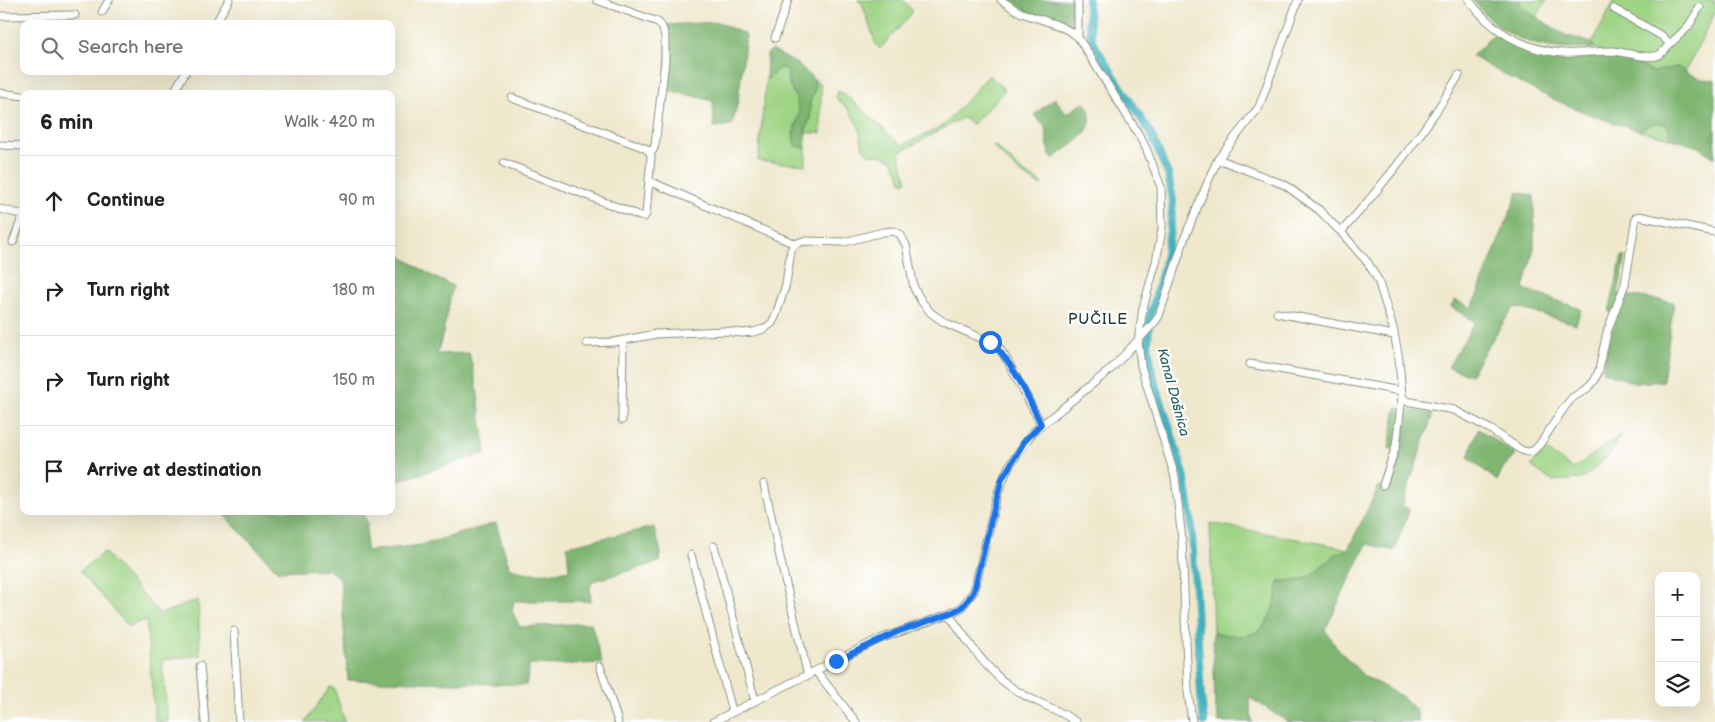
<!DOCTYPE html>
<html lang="en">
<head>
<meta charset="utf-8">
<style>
  body { margin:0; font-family:"Balsamiq Sans",sans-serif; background:#f2f2f2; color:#222 }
  .controls { position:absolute; right:15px; bottom:15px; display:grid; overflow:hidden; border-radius:10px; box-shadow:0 5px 20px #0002 }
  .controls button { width:45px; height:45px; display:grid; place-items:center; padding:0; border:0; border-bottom:1px solid #e0e0e0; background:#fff; color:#222; font:25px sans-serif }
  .stop { position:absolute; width:15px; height:15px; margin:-11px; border:4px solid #1a73e8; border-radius:50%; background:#fff }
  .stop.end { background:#1a73e8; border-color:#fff; box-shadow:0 1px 5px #0008 }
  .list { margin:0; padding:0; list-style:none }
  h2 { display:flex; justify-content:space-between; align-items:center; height:65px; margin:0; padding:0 20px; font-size:21px }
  h2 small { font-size:16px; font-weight:400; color:#767676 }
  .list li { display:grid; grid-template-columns:32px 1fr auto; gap:15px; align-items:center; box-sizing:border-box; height:90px; padding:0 20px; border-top:1px solid #e0e0e0 }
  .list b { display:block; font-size:19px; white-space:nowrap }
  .list em { font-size:16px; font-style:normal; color:#767676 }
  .icon { flex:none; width:28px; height:28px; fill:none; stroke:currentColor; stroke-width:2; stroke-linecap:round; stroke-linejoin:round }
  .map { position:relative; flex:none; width:1715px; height:722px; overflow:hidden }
  .search { position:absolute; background:#fff; box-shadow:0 5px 20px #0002; left:20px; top:20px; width:375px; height:55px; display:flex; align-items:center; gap:12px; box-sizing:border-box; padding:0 18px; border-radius:10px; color:#767676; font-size:19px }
  .panel { position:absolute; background:#fff; box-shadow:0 5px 20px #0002; left:20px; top:90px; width:375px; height:425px; border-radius:10px }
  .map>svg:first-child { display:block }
  .green { fill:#9fd485; stroke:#5f885c }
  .forest { fill:#7fb672; stroke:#4f7a53 }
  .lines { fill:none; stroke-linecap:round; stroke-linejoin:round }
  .canal { stroke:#43b1be; stroke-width:8 }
  .street-casing { stroke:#879280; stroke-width:9 }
  .street { stroke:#fff; stroke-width:7 }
  .route { stroke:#1a73e8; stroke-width:6 }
  .labels { text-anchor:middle; stroke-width:4.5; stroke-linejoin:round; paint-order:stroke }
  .water-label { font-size:14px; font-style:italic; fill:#2c6664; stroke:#fff }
  .quarter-label { font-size:15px; letter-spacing:1px; fill:#1f3d34; stroke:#fff }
</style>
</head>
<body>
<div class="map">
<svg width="1715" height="722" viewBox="0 0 1715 722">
  <rect width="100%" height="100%" fill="#fff"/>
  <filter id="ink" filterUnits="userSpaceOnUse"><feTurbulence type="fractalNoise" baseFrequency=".02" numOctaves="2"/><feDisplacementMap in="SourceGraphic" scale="10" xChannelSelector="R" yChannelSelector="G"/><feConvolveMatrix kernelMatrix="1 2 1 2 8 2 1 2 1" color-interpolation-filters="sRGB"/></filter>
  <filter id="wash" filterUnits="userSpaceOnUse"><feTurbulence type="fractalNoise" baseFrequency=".0096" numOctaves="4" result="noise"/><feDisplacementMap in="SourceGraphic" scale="20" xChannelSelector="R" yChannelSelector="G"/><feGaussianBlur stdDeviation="1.12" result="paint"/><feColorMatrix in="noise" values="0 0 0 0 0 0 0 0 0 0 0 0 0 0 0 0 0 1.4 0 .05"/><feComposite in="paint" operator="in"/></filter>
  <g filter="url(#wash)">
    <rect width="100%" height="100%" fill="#efe8cd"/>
    <path class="green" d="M857 0H903L912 10V13L880 49 876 45 862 3Z
      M1519 0H1547L1536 17 1521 7Z
      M1615 0H1713L1715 1V13L1685 72 1677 67 1652 72 1631 61 1606 57 1594 48 1592 43Z
      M778 68H784L788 71 787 80 797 101 799 113 793 134 795 146 806 148V165L758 161 766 79 769 78Z
      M989 75 1005 90 973 124 962 118 899 153 907 181 903 183 893 161 884 156 868 154 863 149 859 127 848 109 836 98 838 91 846 95 901 145 938 129 945 124Z
      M814 79 821 84V133H805L810 119V102L815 89Z
      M1657 122 1665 124 1669 130 1670 138 1640 131 1650 123Z
      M994 145 1022 171 1042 183 1041 186 1020 173 993 147Z
      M1621 434 1609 456 1582 479 1552 481 1531 466 1544 449 1573 469Z
      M1210 523 1334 546 1348 549 1335 555 1310 576 1297 581H1279C1277 599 1270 632 1248 635 1237 637 1224 634 1213 633Z
      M104 552 160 614 198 600 200 655 162 660 168 722H155L146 620 128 626 80 571Z
      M330 687 334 688 345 722H305Z"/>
    <path class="forest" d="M1007 0H1072L1070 28 1029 12Z
      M1473 0H1519L1521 7 1527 11 1565 35 1592 43 1594 48C1544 52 1505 42 1473 0Z
      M718 22 746 35 738 101 732 125 714 127 713 101 665 89 667 35 665 25Z
      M1495 33 1508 43 1546 56 1606 57 1631 61 1652 72 1677 67 1699 79 1715 80V158L1698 147 1670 138 1669 130 1665 124C1654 121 1649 124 1640 131 1631 127 1620 125 1611 122 1562 105 1516 83 1472 56Z
      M772 50 797 64 814 79 815 89 810 102V119L805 130 806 148 795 146C790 131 799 126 799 112 798 97 787 86 788 71L784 68H779L769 78 766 79 767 54Z
      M1055 98 1066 114 1085 102C1103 130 1073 143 1054 158L1049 155 1045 127 1034 115Z
      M1518 192 1534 196V248L1524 289 1581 309 1576 324 1515 307 1504 321 1470 375 1448 367 1475 322 1451 307 1455 300 1472 308Z
      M391 250 434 277 453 286C447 309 445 331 437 354L469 353 476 382 486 453 391 483Z
      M1622 256 1626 257 1618 294 1674 302 1663 381 1634 383 1603 371 1607 346 1618 314 1609 312Z
      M1396 408 1433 414 1402 506 1410 509 1394 551 1367 544 1325 630 1336 647 1364 676 1403 697 1416 710 1419 722H1288L1249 697 1252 721 1253 722H1219L1215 705 1213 633C1224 634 1237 637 1248 635 1270 632 1277 599 1279 581H1297L1310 576 1335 555 1348 549 1379 486 1385 487 1398 450 1389 448Z
      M1478 429 1498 442 1516 455 1503 468 1497 481 1468 457Z
      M220 511H363L367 522 366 551 421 545 496 523 509 567C527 576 550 574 569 570L567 546 654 527 661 553 660 562 593 581 590 587 591 601H514L512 611 520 627 591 623 602 663 556 665 530 664 526 685 348 680 340 578 327 569 278 571Z"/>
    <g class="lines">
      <path class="canal" d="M1088 0 1089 24 1093 43 1151 134 1168 174 1173 201 1170 231 1164 266 1149 320 1148 344 1152 372 1184 474 1191 516 1201 696 1204 722"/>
    </g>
  </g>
  <g filter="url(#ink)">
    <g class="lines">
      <g class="street-casing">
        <path id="street" d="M597 0 658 22 662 27 665 36V61L655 145 653 150 650 152
          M1001 0C1008 4 1014 10 1022 13 1041 20 1062 24 1078 37
          M1078 0V37L1136 130 1146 148 1161 187 1162 229 1156 262 1143 308 1138 342 1141 366 1175 477 1182 540 1188 691 1192 722
          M1469 0C1491 31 1524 50 1563 53 1579 54 1596 51 1613 51 1625 52 1649 60 1659 55 1663 53 1666 47 1670 44L1662 36 1614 9
          M102 12 109 0
          M0 16 75 15
          M215 24 229 0
          M775 38 788 0
          M1670 44 1688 27 1700 7
          M0 93 24 96
          M173 94 186 71
          M0 145 24 146
          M1218 159 1285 185 1319 210 1341 232 1368 263 1378 280 1393 328 1399 359 1402 396 1396 446 1383 485
          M504 163 640 216 644 217 646 214 651 157 650 152 645 148 512 98
          M649 181 795 244
          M0 209 24 215
          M1341 232C1385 183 1426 131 1459 75
          M13 242 23 215
          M1277 313 1394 335
          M587 343 614 342 656 334 724 331 742 333 753 332 764 329 772 323 776 315 786 284 791 250 795 244 803 241 844 242 883 232 894 231 900 234 906 245 914 288 922 302 931 313 944 322 990 342 1000 349 1007 360 1041 424
          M1250 364 1401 391
          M1402 396 1406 401 1454 410 1490 429 1521 450 1528 452 1533 451 1540 444 1564 408 1572 398 1589 387 1595 380 1599 370 1607 332 1625 284 1636 217 1639 216 1715 232
          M622 420 623 340
          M764 484 785 580 808 676
          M714 546 755 701
          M691 555 732 711
          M949 614C967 640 985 669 1011 687 1031 702 1056 707 1076 722
          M234 631 239 722
          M200 666 205 722
          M600 666 618 722
          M816 671 856 722
          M713 722 877 640 949 614 961 608 974 591 998 492 1009 466 1033 432 1111 369 1155 322 1159 316 1185 237 1212 172 1218 159 1259 107 1298 0"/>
      </g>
      <use href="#street" class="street"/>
    </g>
  </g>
  <g class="lines" filter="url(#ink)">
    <path class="route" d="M836 661 897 632 949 614 961 608 968 600 974 591 994 508 1002 479 1024 442 1041 424C1029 400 1012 359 990 342"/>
  </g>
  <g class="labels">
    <g class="water-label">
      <text transform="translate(1174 392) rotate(75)" y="5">Kanal Dašnica</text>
    </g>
    <g class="quarter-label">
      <text x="1098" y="324">PUČILE</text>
    </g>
  </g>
</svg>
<div class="controls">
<button>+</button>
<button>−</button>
<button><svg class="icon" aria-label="layers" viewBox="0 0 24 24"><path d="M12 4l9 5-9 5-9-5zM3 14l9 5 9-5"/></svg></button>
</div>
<div class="stop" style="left:990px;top:342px"></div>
<div class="stop end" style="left:836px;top:661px"></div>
<div class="search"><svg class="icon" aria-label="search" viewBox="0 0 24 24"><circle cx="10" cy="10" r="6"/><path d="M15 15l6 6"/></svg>Search here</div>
<section class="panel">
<h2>6 min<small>Walk · 420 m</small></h2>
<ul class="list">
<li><svg class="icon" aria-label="ahead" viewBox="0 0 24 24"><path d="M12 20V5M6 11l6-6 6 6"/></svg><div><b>Continue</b></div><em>90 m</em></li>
<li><svg class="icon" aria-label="right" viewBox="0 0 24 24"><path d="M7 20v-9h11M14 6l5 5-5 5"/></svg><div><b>Turn right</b></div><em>180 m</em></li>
<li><svg class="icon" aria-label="right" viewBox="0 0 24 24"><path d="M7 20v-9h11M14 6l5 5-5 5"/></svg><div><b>Turn right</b></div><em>150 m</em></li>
<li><svg class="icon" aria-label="arrive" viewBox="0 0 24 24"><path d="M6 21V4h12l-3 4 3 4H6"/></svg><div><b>Arrive at destination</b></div></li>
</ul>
</section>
</div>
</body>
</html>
